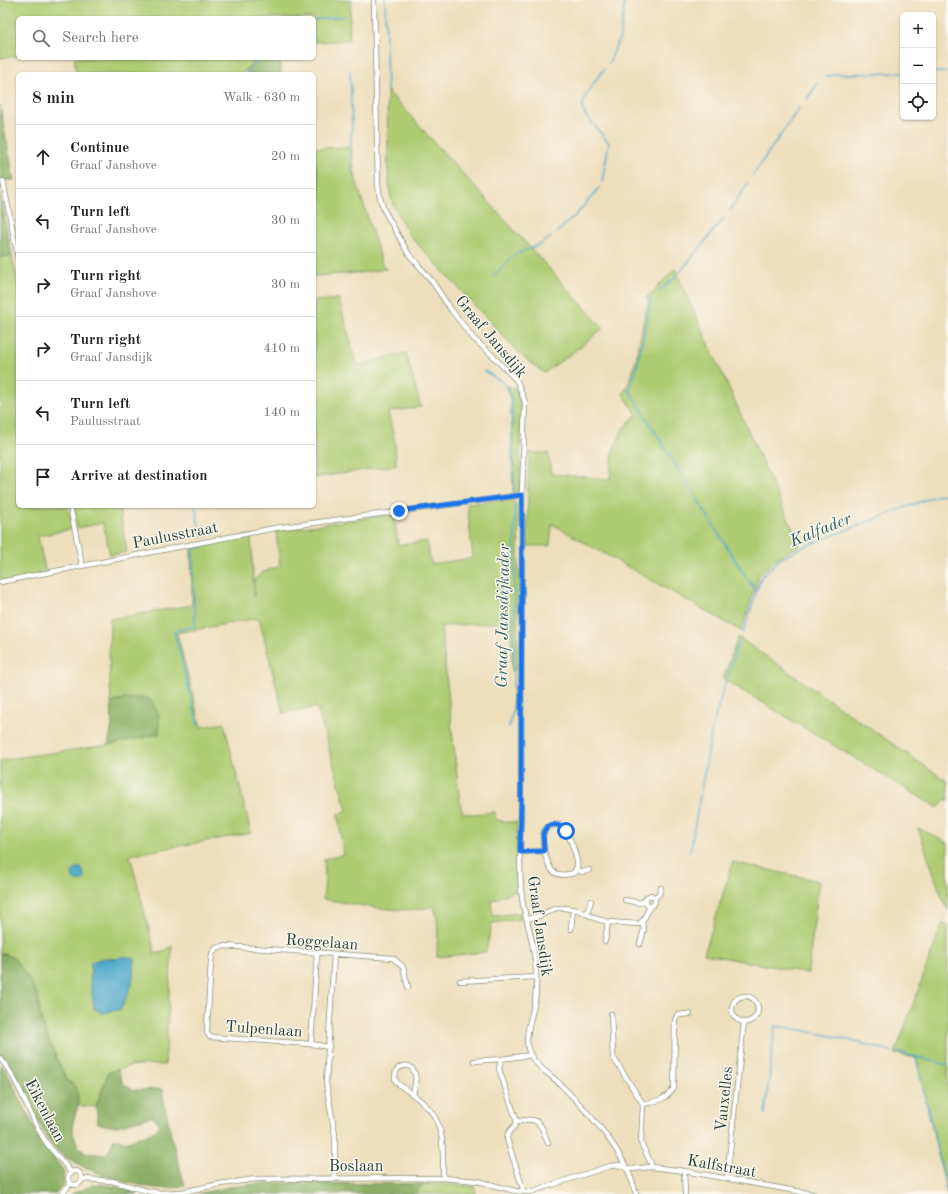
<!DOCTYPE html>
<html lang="en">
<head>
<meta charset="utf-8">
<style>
  body { margin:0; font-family:"Old Standard TT",serif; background:#f6f6f6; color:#222 }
  .controls { position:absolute; right:12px; top:12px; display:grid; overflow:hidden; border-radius:6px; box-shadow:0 1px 3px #0004 }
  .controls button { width:36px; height:36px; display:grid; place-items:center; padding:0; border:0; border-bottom:1px solid #e0e0e0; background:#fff; color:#222; font:20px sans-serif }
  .stop { position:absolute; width:12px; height:12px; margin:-9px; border:3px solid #1a73e8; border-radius:50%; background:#fff }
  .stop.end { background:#1a73e8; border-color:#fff; box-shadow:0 1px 4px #0008 }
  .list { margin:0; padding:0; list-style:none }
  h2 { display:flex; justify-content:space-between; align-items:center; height:52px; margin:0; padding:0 16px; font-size:17px }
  h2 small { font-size:13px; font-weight:400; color:#767676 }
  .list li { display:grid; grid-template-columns:26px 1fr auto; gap:12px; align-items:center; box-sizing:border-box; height:64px; padding:0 16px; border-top:1px solid #e0e0e0 }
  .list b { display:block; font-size:15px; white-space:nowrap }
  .list p { margin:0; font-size:13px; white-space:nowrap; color:#767676 }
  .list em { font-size:13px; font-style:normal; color:#767676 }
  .icon { flex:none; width:22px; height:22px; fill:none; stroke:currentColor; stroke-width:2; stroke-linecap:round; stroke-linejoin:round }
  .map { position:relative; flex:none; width:948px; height:1194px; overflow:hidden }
  .search { position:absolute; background:#fff; box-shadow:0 1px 3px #0004; left:16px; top:16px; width:300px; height:44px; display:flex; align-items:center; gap:10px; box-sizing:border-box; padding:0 14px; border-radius:6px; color:#767676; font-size:15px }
  .panel { position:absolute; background:#fff; box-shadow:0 1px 3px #0004; left:16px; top:72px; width:300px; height:436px; border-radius:6px }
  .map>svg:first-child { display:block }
  .green { fill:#afcc73; stroke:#678454; fill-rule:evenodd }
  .forest { fill:#8bb065; stroke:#55764c }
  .water { fill:#4da9cb; stroke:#367380 }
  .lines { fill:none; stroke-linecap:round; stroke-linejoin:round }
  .stream { stroke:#4da9cb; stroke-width:1.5 }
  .street-casing { stroke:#868e78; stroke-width:6 }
  .street { stroke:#fff; stroke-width:4.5 }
  .route { stroke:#1a73e8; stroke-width:5 }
  .labels { text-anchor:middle; stroke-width:3; stroke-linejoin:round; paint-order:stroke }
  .street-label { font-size:16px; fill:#1f3d34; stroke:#fbf7ec }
  .water-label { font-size:17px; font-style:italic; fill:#2d5d61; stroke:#fbf7ec }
</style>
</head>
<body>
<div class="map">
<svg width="948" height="1194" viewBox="0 0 948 1194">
  <rect width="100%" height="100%" fill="#fbf7ec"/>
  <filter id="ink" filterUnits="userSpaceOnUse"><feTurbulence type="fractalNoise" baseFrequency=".025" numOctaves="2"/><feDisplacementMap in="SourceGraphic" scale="8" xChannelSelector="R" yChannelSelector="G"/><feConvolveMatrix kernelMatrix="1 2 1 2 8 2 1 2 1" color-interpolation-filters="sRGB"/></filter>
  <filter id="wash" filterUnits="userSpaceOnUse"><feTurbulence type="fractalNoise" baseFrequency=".012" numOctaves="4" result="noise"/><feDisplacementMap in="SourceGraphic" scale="16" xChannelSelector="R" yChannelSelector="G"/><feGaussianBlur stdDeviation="0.9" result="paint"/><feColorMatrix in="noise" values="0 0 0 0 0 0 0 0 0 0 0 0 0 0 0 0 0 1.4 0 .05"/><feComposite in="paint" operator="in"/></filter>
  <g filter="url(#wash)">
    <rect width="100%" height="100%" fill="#eddfbc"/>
    <path class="green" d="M0 0H351L349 40 314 42V18H18V56L0 58Z
      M74 58H256L242 74H76Z
      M387 90 603 328 579 348 544 373 521 355 409 235 393 205 390 194 388 169Z
      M351 147 356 180 382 264 386 269 359 273 314 276V205L320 203 319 182 314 157V148Z
      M12 256 18 285V506H68L72 529 38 536 46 575 0 584V257Z
      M675 269 800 545 777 558 759 575 741 631 552 524 550 546H527L529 453H548L551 474 610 479 613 450 624 427 637 415 623 394C639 369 639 330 649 301L646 298Z
      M339 299 357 365 406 353 421 407 388 412 395 442 396 465 314 478V301Z
      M505 385 516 389 521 403 520 486 518 491 513 494 511 404 508 391Z
      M511 499 518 505 520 516 519 518 518 570 520 571V591L518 593 517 669 512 671 511 622 441 626 460 804 463 813 472 814 495 812V819L504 822H517L518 893H516L514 891 491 901 493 916 520 913 521 919 492 923 486 952 437 957C437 945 440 915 433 906 401 916 357 904 323 899L325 880 324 859 343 855 338 814 347 811 317 707 283 713 259 618 177 633 201 727 224 723 251 833 130 855 155 953H161L172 946 165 1065C142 1064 130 1064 108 1073L96 1107 78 1106V1095L75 1086 67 1080 59 1064 43 1026 39 1009 38 996 23 970 5 954H0V761L14 758 108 745 159 734 127 698 111 703 109 658 110 619 192 605 191 548 251 535 254 597V580L263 572 280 566 276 531 394 514 398 545 427 541 431 564 473 558 467 504ZM103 958 117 959H135L132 984 121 1009 102 1013 94 1008 90 975Z
      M73 506H119L127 552 110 555 103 523 77 528Z
      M738 637 948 782V801L945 799 938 808 723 679Z
      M918 828 948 843V910L941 895Z
      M733 862 819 881 808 973 704 954Z
      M942 924 948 925V1194H947L916 1058 895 1054Z
      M424 1184 460 1185 475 1187 476 1194H414Z"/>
    <path class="forest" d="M256 58H280L281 74H247L246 70Z
      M0 105 14 180 2 181 1 189H0Z
      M314 157 319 182 320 204 314 205Z
      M0 193 12 256 0 257Z
      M127 698H149L159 715V734L108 745 112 725 111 703Z
      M0 954H5L14 958 23 970 38 996 39 1009 43 1026 59 1064 67 1080 77 1090 78 1106 73 1122V1133L78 1146 87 1153 106 1155 110 1149 113 1140 119 1139 125 1142C129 1141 133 1139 137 1137 146 1134 166 1132 155 1118L151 1117 117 1126H108L98 1123 96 1107 108 1073 118 1069 123 1084 133 1090 163 1089V1096L171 1135 185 1186C173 1188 161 1189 149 1187 120 1182 65 1166 49 1141 31 1113 25 1076 0 1054Z
      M0 1064 6 1070 40 1139 63 1170 64 1184 56 1194H0Z
      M266 1183 424 1184 414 1194H198L230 1187Z
      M93 1185C110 1184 122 1188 138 1194H71Z"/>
    <path class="water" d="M76 868H82L85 879 78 882 73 879 72 873Z
      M124 956 135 959 132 984 121 1009 102 1013 94 1008 90 982 91 962 103 958 117 959Z"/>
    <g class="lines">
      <path class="stream" d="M385 0 387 90
        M351 3V0
        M314 20 345 16
        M609 63 620 37 625 0
        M350 71 352 125 350 151 352 173
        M933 72H948
        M246 74 260 58
        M825 77 836 74 903 73
        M807 99 818 83
        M753 175 799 108
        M602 182 609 143 583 112C579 100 597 79 604 69
        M730 210 748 183
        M557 232 576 215 599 188
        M493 277 514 255 541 244 551 237
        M659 291 675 278 724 218
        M650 298 651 303 636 371 629 390 739 566 756 591
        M484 371C495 378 507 382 511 394L514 490
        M195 506 201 536 213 534V535
        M743 633 761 577 780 559 803 547 930 498 948 493
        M198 725 174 631 195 626 193 549 214 544
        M509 727 513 710 515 505
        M690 852 713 724 725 684 739 642
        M897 1052 948 1065
        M916 1057 948 1194
        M765 1114 775 1026C815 1031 852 1041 891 1051"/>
    </g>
  </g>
  <g filter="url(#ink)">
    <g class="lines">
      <g class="street-casing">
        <path id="street" d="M374 0 378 185 380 198 384 210 408 253 431 280 452 311 474 339 491 354 517 381 525 402 522 495 521 803C521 835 518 867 522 898 524 915 531 931 533 948 536 962 537 976 536 990 536 1011 520 1037 531 1056 538 1068 551 1075 561 1085 591 1115 626 1152 636 1194
          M3 181 18 258
          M70 506 82 565
          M0 582 275 528 522 495
          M520 852 544 851C549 869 552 879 574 873 575 871 576 869 577 867 579 861 568 830 562 826 560 825 556 824 553 825 540 827 543 841 544 851
          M576 870 583 872 589 870
          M655 898 659 894 661 888
          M625 900 640 903 645 900
          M586 914 588 910 591 901
          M527 919 539 916 556 908H564L578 910 597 919 608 922 639 924 644 919 650 906 653 905 655 902V898L651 895 647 897 645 900 647 904 650 906
          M571 929 573 909
          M605 941 608 922
          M640 944 644 929 642 923
          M317 954 311 1044 329 1047
          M334 955 326 1083 335 1135V1178
          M460 981 536 977
          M732 1009a13 13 0 1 1 26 0a13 13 0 1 1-26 0Z
          M611 1014 613 1057 643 1104 641 1143 651 1163V1167
          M311 1044 210 1037 207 1033V1029L211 962 212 954 216 948 224 946 393 958 403 967 408 987
          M531 1055 501 1059 499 1069 517 1122C539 1115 541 1124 548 1143
          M0 1058C20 1082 28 1113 44 1139 51 1151 63 1160 71 1173
          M474 1061 501 1059
          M413 1094C415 1085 419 1072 409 1066 398 1064 393 1072 396 1082 405 1090 415 1095 423 1103 446 1122 443 1151 443 1178
          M643 1104C657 1101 666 1100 674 1088L675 1020 677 1015 690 1014
          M517 1122C514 1129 507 1130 507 1139L524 1192
          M68 1178a7 7 0 1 1 14 0a7 7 0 1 1-14 0Z
          M684 1171 685 1194
          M727 1178 744 1022
          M83 1179 112 1181 147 1191 160 1193 182 1192 220 1184 256 1179 443 1178 478 1181 515 1191 530 1192 610 1166 619 1165 632 1169 651 1167 684 1171 813 1194
          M62 1194 70 1184"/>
      </g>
      <use href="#street" class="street"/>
    </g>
  </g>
  <g class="lines" filter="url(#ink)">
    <path class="route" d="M399 511 522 495 521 803 520 852 544 851 543 834 548 826C556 823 561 825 566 831"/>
  </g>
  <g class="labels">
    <g class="street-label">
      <text transform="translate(492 336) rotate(50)" y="6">Graaf Jansdijk</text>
      <text transform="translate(175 534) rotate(-11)" y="6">Paulusstraat</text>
      <text transform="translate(541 926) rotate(82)" y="6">Graaf Jansdijk</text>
      <text transform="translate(322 941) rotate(4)" y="6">Roggelaan</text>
      <text transform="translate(264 1028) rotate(4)" y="6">Tulpenlaan</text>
      <text transform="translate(723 1099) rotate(-84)" y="6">Vauxelles</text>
      <text transform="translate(46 1110) rotate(62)" y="6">Eikenlaan</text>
      <text x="356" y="1171">Boslaan</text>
      <text transform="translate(722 1165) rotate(10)" y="6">Kalfstraat</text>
    </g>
    <g class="water-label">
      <text transform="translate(820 529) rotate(-22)" y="6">Kalfader</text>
      <text transform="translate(502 616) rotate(-89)" y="6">Graaf Jansdijkader</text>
    </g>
  </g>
</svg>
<div class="controls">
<button>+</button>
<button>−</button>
<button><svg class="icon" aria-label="locate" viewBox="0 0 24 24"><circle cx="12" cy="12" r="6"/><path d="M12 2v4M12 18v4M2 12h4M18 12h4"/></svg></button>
</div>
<div class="stop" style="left:566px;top:831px"></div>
<div class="stop end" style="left:399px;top:511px"></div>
<div class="search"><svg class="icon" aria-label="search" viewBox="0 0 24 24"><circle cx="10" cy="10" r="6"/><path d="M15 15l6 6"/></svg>Search here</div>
<section class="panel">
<h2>8 min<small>Walk · 630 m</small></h2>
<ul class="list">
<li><svg class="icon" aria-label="ahead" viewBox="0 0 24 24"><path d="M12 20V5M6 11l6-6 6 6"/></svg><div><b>Continue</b><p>Graaf Janshove</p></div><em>20 m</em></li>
<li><svg class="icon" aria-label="left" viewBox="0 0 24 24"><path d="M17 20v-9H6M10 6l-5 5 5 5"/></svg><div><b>Turn left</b><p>Graaf Janshove</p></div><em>30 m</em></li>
<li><svg class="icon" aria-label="right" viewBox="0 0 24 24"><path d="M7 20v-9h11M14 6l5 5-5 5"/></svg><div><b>Turn right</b><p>Graaf Janshove</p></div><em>30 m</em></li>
<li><svg class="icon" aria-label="right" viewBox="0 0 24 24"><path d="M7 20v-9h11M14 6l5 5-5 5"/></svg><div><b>Turn right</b><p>Graaf Jansdijk</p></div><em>410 m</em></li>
<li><svg class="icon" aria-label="left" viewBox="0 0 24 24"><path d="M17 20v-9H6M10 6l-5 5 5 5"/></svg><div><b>Turn left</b><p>Paulusstraat</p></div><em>140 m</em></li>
<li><svg class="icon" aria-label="arrive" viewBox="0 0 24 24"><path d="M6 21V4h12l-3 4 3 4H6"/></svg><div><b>Arrive at destination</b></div></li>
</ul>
</section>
</div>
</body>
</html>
